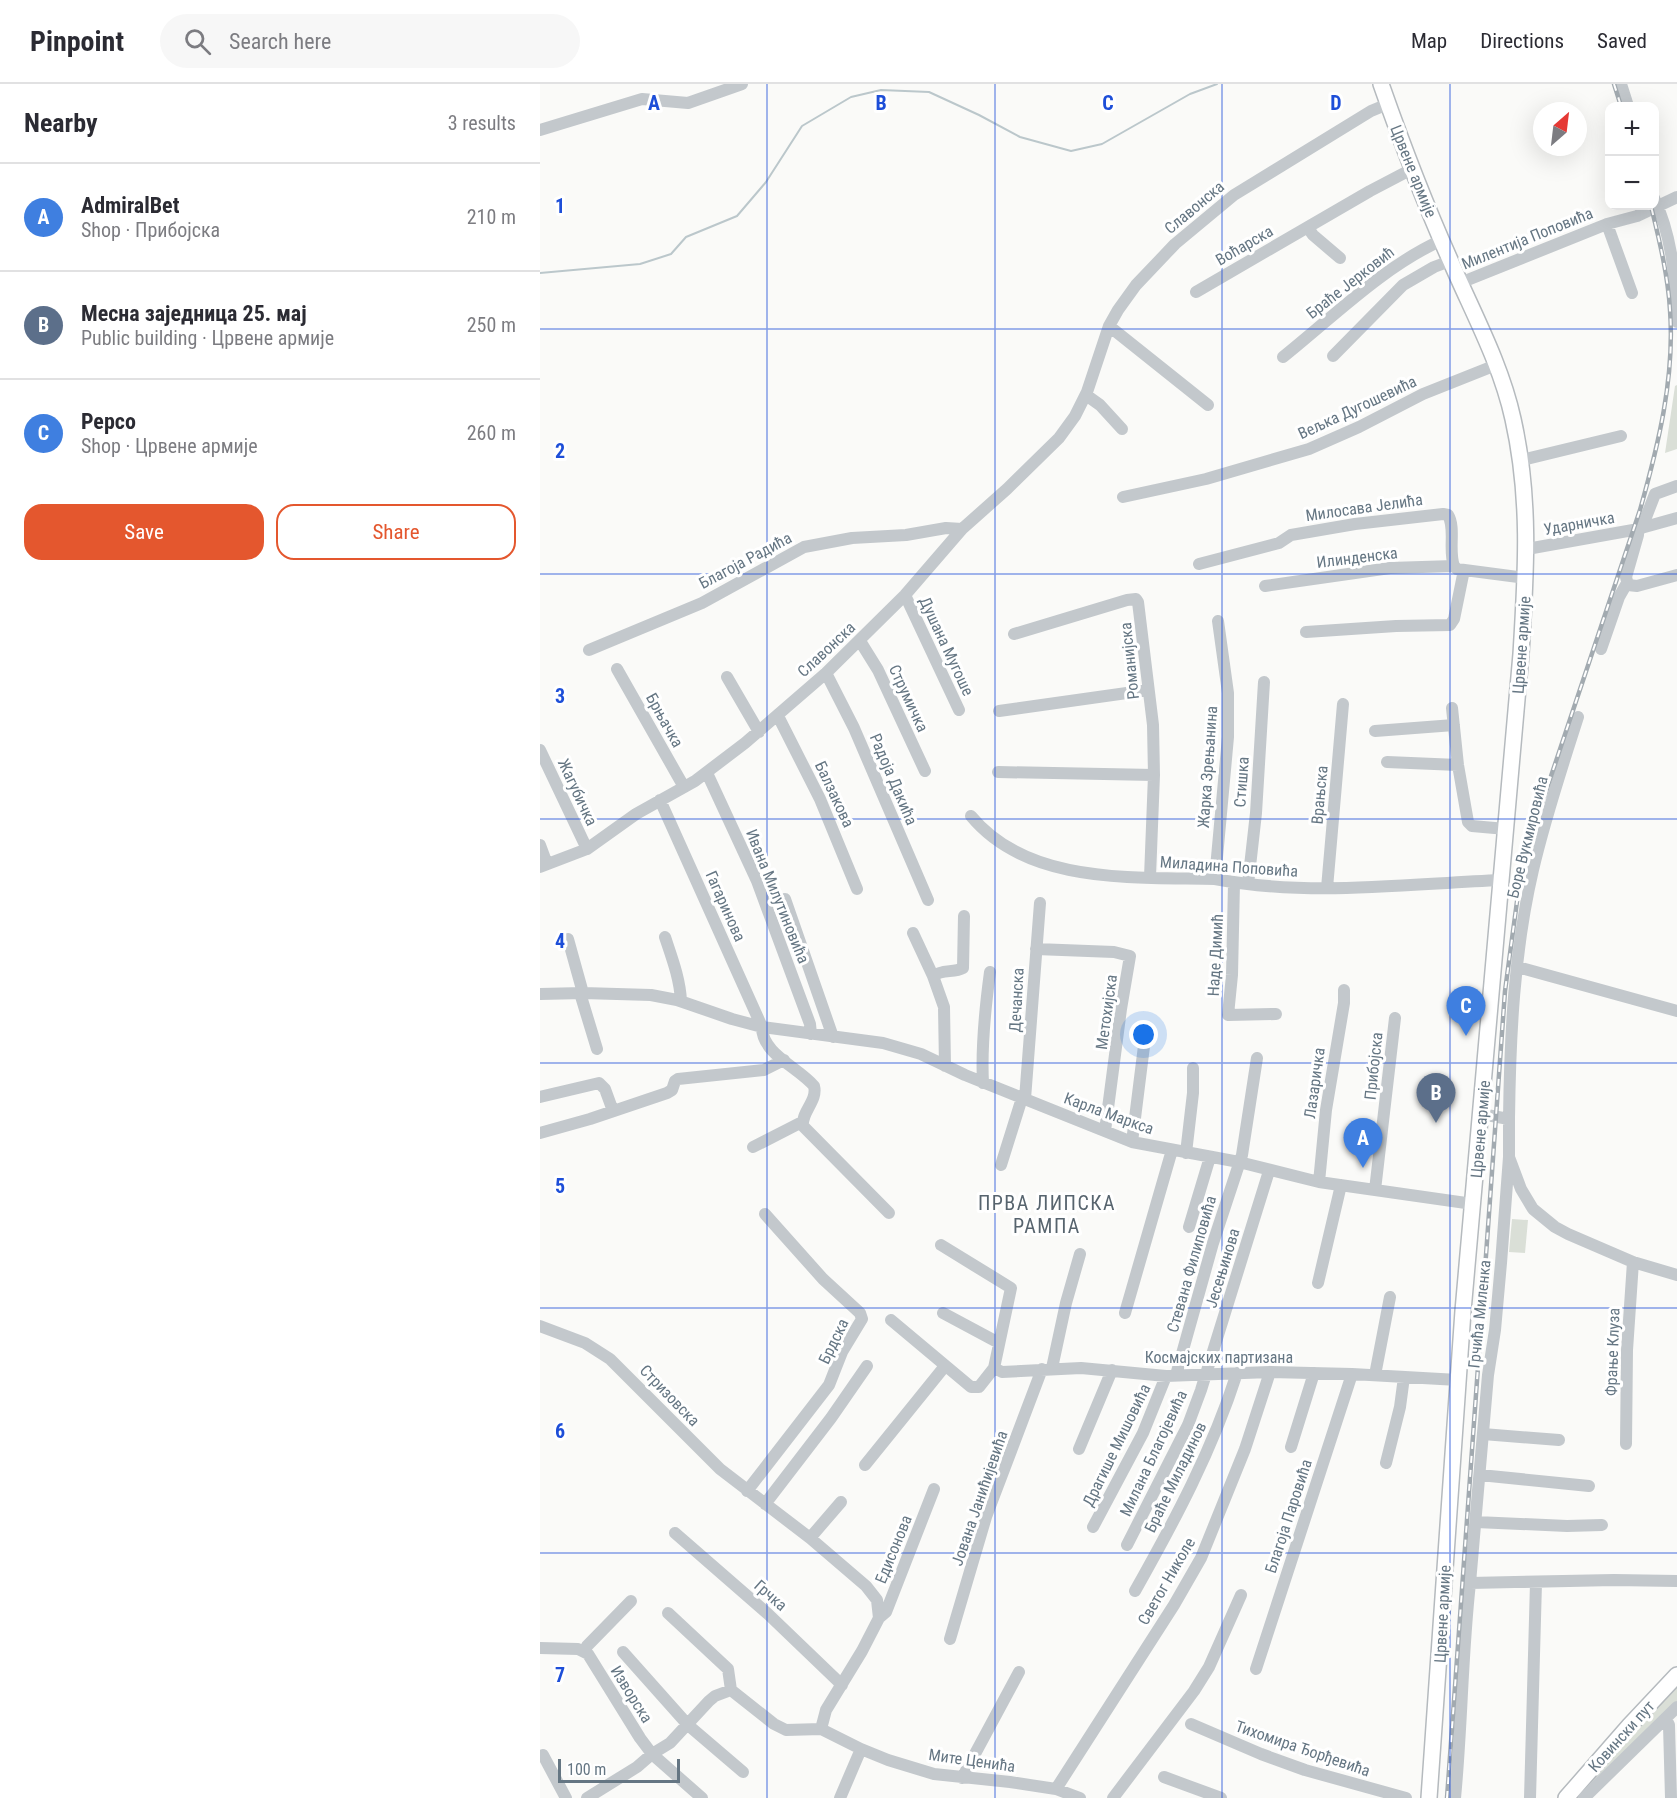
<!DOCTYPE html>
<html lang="en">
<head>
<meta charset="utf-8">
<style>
  body { margin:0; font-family:"Roboto Condensed",sans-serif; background:#f7f7f7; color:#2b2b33 }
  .controls { position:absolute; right:18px; top:18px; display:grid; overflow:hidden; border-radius:12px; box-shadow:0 6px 24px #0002 }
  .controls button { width:54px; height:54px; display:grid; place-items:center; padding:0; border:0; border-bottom:2px solid #e1e1e2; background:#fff; color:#2b2b33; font:30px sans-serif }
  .compass { position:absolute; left:993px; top:18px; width:54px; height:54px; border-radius:50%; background:#fff; box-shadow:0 6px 24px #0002; rotate:28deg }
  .scale { position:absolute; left:18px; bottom:15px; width:122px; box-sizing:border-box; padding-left:6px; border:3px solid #657683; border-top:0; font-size:16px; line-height:21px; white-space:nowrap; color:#657683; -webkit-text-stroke:4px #fff; paint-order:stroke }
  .you { position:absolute; left:604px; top:951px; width:21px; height:21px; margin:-15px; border:4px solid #fff; border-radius:50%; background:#1a73e8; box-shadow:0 0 0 9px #1a73e833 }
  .badge { display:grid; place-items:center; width:39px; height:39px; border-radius:50%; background:#e4572e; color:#fff; font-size:20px; font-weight:700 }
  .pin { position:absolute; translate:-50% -50px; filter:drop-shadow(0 2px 3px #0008) }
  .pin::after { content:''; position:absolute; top:32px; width:21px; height:18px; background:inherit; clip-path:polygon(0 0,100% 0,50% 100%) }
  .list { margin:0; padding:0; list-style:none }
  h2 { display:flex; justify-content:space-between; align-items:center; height:78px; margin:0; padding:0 24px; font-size:26px }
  h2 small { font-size:20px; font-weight:400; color:#7c7c81 }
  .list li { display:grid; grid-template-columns:39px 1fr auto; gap:18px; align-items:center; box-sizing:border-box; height:108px; padding:0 24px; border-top:2px solid #e1e1e2 }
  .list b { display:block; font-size:22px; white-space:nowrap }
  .list p { margin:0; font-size:20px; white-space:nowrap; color:#7c7c81 }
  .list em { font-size:20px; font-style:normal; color:#7c7c81 }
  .actions { display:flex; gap:12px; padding:18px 24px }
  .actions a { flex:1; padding:14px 0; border:2px solid #e4572e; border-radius:18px; text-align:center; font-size:21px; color:#e4572e }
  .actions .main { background:#e4572e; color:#fff }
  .icon { flex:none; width:33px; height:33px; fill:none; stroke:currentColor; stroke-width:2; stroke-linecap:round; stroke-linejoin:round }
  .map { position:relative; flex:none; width:1137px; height:1714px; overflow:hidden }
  header { display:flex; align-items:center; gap:36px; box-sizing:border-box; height:84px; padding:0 30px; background:#fff; border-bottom:2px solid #e1e1e2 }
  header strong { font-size:28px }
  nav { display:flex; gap:33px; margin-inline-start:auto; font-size:21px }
  .search { width:420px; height:54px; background:#f7f7f7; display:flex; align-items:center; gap:15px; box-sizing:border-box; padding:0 21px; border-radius:33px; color:#7c7c81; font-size:22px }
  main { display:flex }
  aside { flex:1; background:#fff }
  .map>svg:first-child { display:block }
  .green { fill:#dadfd7 }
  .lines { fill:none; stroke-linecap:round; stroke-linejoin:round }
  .stream { stroke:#bbc7cb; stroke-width:2 }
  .major-casing { stroke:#b5babe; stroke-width:18 }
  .minor { stroke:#c3c8cc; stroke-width:12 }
  .major { stroke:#fff; stroke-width:15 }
  .rail-casing { stroke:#a2aab0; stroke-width:4.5 }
  .rail { stroke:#fff; stroke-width:2; stroke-dasharray:7; stroke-linecap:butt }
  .grid { fill:none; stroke:#1d4ed8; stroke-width:1.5; stroke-opacity:0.55 }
  .labels { text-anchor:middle; stroke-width:6; stroke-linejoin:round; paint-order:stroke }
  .street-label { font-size:16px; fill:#657683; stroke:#fff }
  .quarter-label { font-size:20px; letter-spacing:1.5px; fill:#57646e; stroke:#fff }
  .grid-label { font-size:20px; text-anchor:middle; font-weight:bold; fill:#1d4ed8; stroke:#fff; stroke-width:6; stroke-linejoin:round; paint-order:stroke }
</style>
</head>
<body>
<header>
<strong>Pinpoint</strong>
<div class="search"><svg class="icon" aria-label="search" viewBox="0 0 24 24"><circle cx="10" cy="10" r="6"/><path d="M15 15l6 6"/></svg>Search here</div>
<nav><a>Map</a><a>Directions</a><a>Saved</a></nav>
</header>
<main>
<aside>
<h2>Nearby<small>3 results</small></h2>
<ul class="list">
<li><span class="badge" style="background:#3f7fe0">A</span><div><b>AdmiralBet</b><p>Shop · Прибојска</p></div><em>210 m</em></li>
<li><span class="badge" style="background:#5c6f8a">B</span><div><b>Месна заједница 25. мај</b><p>Public building · Црвене армије</p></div><em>250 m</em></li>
<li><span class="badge" style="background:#3f7fe0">C</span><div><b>Pepco</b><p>Shop · Црвене армије</p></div><em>260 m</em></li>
</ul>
<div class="actions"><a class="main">Save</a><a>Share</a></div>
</aside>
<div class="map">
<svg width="1137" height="1714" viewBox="0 0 1137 1714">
  <rect width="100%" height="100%" fill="#fafaf8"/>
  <path class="green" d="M1137 301V365L1125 369 1135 302Z
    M972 1135 988 1136 985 1169 969 1168Z
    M1137 1602V1617L1051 1702 1050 1698Z"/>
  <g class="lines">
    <path class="stream" d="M0 189 100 180 131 170 146 153 197 132 226 98 262 42 311 13 341 6 389 8 439 31 480 53 531 67 562 60 650 10 677 0"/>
    <g class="major-casing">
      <path id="major" d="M841 0C862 60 885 120 911 178 933 229 961 280 973 335 991 415 986 489 981 570L923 1227 889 1714
        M1026 1714 1089 1642 1137 1591"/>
    </g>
    <path class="minor" d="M1081 0 1088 22
      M0 46 102 15 148 19 202 0
      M1114 114C1132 151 1136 197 1137 238
      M1067 140 1092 209
      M768 144 773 151 800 174
      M920 199 1067 140 1097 132 1137 113
      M656 208 830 107 872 85
      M569 242 668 321
      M793 272 863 201 894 183 910 177
      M743 273C793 233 844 182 902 156
      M546 311 560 321 582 345
      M982 376 1081 352
      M583 413 666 395 769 365 819 343 883 310 956 281
      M1101 444 1137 434
      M1098 448 1103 441 1115 410 1137 402
      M987 465 1093 446 1098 448V451L1086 493 1088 501 1097 502 1137 491
      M659 480 739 459 751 451 815 440 903 430 908 431C916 444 908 466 914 482L917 485 986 494
      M725 502 850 484 914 482
      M365 511 419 626
      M766 548 856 542 910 541 914 535 924 486
      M474 550 587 516 596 515 598 518 613 641 614 691 610 793
      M320 557 338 586 385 687
      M1061 565 1079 513 1087 499
      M49 566 162 519 264 463 312 454 366 451 406 444 422 445
      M77 585 144 703
      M286 589 314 644 388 816
      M187 593 219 648
      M912 624 918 681 928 738 932 742 966 745
      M459 627 608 606
      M238 632 280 715 317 805
      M835 647 914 641
      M0 666 47 765
      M847 678 918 681
      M458 688 614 691
      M167 689 217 797 270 940 271 950
      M120 716 222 943C222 970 258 983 274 1002 278 1017 261 1028 263 1042L349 1129
      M431 732C488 801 594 793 675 795 769 813 866 800 961 796
      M0 761 7 780
      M0 783 47 765 96 730 155 697 205 659 286 589 365 511 422 445 467 405 519 354 535 332 547 308 569 242 578 226 596 201 635 160 694 111 831 27 848 20
      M675 795 688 653V609L678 537
      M694 799 692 891 688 931 736 930
      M708 800 716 729 724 598
      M787 804 803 620
      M245 815 293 953
      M373 849 393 892 404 923 405 982
      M125 853C132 874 140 895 141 917
      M28 855 43 909
      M496 865 574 868 590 872 581 925 565 1047
      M978 883 1137 927
      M393 892C402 885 414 889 423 884L424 832
      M40 909 57 965
      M0 910 43 909 111 911 137 916 192 935 222 943 343 959 381 970 425 991 592 1058 699 1078 779 1098 933 1120
      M443 999C441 962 445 925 450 888
      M0 1013 59 999 65 1005 73 1027
      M485 1015 500 819
      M941 1030 969 1035V1073L981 1105 993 1125 1015 1143 1028 1150 1093 1178 1137 1191
      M969 1035C970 952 974 867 993 786 1005 734 1022 683 1038 633
      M0 1049 50 1035 127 1009 132 1006 135 997 138 995 224 986 244 976
      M592 1058 606 946
      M213 1063 262 1038
      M646 1069 653 1009V984
      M969 1073 961 1179 955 1246 948 1291 930 1499 1074 1496 1137 1497
      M461 1081 482 1014
      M779 1098 786 1026 804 919V906
      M835 1106 855 934
      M649 1143 670 1073
      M778 1199 801 1101
      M403 1229 459 1259
      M585 1229 632 1066
      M351 1236 431 1303H439L454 1284 471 1204 401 1161
      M0 1242 45 1259 70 1275 180 1385 270 1454 326 1502 337 1516 339 1534 322 1567 286 1626 281 1645
      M454 1284 462 1288 541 1284 626 1292 730 1288 812 1290 918 1296
      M512 1284 526 1219 540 1170
      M636 1291 673 1159 702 1071 717 974
      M835 1291 850 1213
      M943 1350 1019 1356
      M1086 1360 1087 1266 1093 1178
      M751 1363 774 1289
      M539 1365 572 1286
      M846 1379 860 1323 864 1293
      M325 1381 405 1282
      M940 1391 1049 1402
      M207 1407 289 1301 302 1268 322 1235 320 1229 283 1195 225 1130
      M225 1420 291 1334 327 1282
      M936 1438 1027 1442 1062 1441
      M553 1443 603 1349 626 1292
      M135 1449 228 1530 302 1601
      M270 1454 301 1418
      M587 1461 648 1341 661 1306 729 1087
      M595 1507C635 1436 672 1367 697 1289
      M128 1529 188 1585 191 1606
      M339 1534 346 1528 394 1405
      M410 1555 446 1433 502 1285
      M0 1564 38 1565 48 1570 100 1654 112 1670 130 1659 169 1617 175 1612 191 1606 234 1640 246 1646 281 1645 321 1665 348 1676 394 1690 470 1698 516 1705 540 1714
      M44 1567 47 1562 91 1517
      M83 1568 148 1641 203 1688
      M716 1585 812 1290
      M1126 1635 1129 1641 1131 1714
      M651 1640 721 1670 765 1686 866 1714
      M3 1671 26 1714
      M624 1693 681 1714
      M422 1694 479 1588
      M516 1705 634 1521 661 1474 705 1365 730 1288
      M47 1714 97 1683 112 1670 162 1714
      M300 1714 321 1665
      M573 1714 654 1607 669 1583 701 1511
      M915 1714C922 1642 922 1570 930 1499
      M990 1714 996 1499
      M1044 1714 1137 1623"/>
    <use href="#major" class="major"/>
    <g class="rail-casing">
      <path id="rail" d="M1074 0 1081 22
        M907 1714 965 907 980 795 992 749 1100 426C1118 362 1135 294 1130 226 1128 191 1119 155 1111 122"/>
    </g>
    <use href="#rail" class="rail"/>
  </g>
  <path class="grid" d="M227 0V1714M455 0V1714M682 0V1714M910 0V1714M0 245H1137M0 490H1137M0 735H1137M0 979H1137M0 1224H1137M0 1469H1137"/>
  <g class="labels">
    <g class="street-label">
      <text transform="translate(874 87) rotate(68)" y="6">Црвене армије</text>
      <text transform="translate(654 123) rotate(-40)" y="6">Славонска</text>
      <text transform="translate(987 154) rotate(-22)" y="6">Милентија Поповића</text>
      <text transform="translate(704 161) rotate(-30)" y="6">Воћарска</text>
      <text transform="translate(810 198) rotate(-38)" y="6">Браће Јерковић</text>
      <text transform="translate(817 323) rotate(-25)" y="6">Вељка Дугошевића</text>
      <text transform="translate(824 423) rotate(-8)" y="6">Милосава Јелића</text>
      <text transform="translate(1039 439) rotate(-10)" y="6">Ударничка</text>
      <text transform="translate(817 473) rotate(-7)" y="6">Илинденска</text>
      <text transform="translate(205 476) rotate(-28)" y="6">Благоја Радића</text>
      <text transform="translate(981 561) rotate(-86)" y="6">Црвене армије</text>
      <text transform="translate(407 562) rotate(65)" y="6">Душана Мугоше</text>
      <text transform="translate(286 565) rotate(-43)" y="6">Славонска</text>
      <text transform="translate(589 577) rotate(-96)" y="6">Романијска</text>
      <text transform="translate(369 614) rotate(65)" y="6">Струмичка</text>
      <text transform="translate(125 636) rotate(61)" y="6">Брњачка</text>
      <text transform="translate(667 683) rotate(-86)" y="6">Жарка Зрењанина</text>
      <text transform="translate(354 695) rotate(67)" y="6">Радоја Дакића</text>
      <text transform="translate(701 698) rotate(-86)" y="6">Стишка</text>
      <text transform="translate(38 708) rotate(65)" y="6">Жагубичка</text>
      <text transform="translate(295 710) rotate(65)" y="6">Балзакова</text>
      <text transform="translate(779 711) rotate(-85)" y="6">Врањска</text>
      <text transform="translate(987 753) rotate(-76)" y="6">Боре Вукмировића</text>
      <text transform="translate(689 782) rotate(4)" y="6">Миладина Поповића</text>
      <text transform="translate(238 812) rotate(68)" y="6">Ивана Милутиновића</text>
      <text transform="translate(186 822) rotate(66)" y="6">Гагаринова</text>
      <text transform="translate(675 871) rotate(-87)" y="6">Наде Димић</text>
      <text transform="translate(476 916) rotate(-87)" y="6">Дечанска</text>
      <text transform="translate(566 928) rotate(-82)" y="6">Метохијска</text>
      <text transform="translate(833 982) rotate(-84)" y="6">Прибојска</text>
      <text transform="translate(774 999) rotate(-82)" y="6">Лазаричка</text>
      <text transform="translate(569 1029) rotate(20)" y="6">Карла Маркса</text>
      <text transform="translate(940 1045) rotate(-85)" y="6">Црвене армије</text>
      <text transform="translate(651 1180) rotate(-74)" y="6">Стевана Филиповића</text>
      <text transform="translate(682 1184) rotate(-73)" y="6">Јесењинова</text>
      <text transform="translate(939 1230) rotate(-84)" y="6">Грчића Миленка</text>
      <text transform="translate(293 1257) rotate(-64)" y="6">Брдска</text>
      <text transform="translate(1072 1268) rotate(-88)" y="6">Фрање Клуза</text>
      <text x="679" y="1279">Космајских партизана</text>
      <text transform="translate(130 1311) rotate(46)" y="6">Стризовска</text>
      <text transform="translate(576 1361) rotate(-64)" y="6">Драгише Мишовића</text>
      <text transform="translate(613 1369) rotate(-65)" y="6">Милана Благојевића</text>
      <text transform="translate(635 1393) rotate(-64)" y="6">Браће Миладинов</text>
      <text transform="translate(439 1414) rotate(-71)" y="6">Јована Јанићијевића</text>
      <text transform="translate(748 1432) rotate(-72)" y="6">Благоја Паровића</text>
      <text transform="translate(353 1465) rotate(-68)" y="6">Едисонова</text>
      <text transform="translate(626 1497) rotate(-60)" y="6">Светог Николе</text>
      <text transform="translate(231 1511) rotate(41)" y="6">Грчка</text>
      <text transform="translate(902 1530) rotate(-87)" y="6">Црвене армије</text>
      <text transform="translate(92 1610) rotate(58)" y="6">Изворска</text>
      <text transform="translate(1081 1652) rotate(-48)" y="6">Ковински пут</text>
      <text transform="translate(763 1664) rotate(19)" y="6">Тихомира Ђорђевића</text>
      <text transform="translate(432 1676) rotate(8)" y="6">Мите Ценића</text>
    </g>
    <g class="quarter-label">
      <text x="507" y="1126">ПРВА ЛИПСКА<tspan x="507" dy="23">РАМПА</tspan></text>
    </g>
  </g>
  <g class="grid-label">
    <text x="114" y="26">A</text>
    <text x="341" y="26">B</text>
    <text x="568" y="26">C</text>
    <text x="796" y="26">D</text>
    <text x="20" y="129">1</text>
    <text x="20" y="374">2</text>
    <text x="20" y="619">3</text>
    <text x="20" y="864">4</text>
    <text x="20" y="1109">5</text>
    <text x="20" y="1354">6</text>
    <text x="20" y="1598">7</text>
  </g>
</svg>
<div class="controls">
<button>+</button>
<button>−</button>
</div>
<svg class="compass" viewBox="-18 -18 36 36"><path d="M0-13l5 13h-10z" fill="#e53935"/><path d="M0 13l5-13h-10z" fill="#7c7c81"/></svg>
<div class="scale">100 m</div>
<div class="you"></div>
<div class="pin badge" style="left:823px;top:1084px;background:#3f7fe0">A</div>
<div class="pin badge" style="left:896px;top:1039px;background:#5c6f8a">B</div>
<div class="pin badge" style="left:926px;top:952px;background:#3f7fe0">C</div>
</div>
</main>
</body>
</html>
